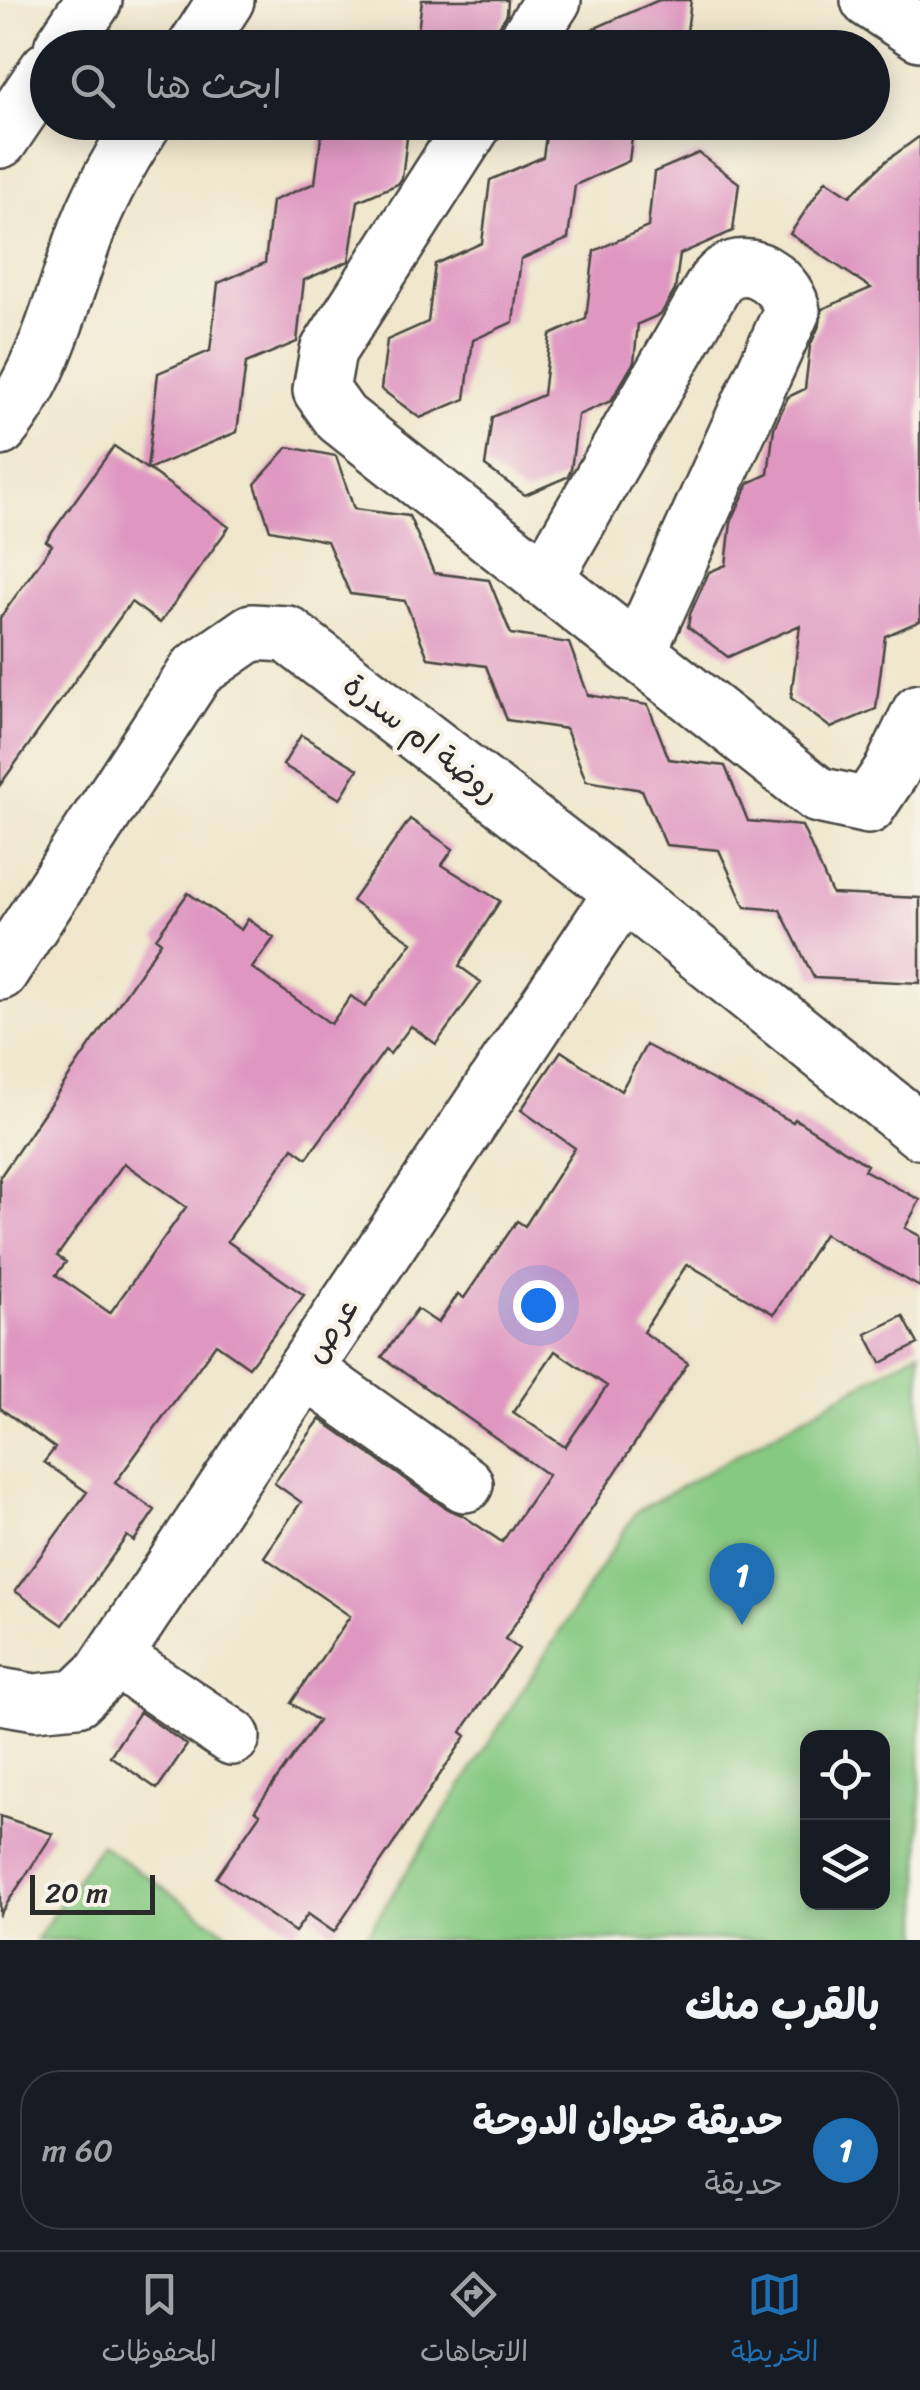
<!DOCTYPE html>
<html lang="ar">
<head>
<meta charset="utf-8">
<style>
  body { margin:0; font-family:Sriracha,"Playpen Sans Arabic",sans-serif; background:#242831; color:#f1f3f6; direction:rtl }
  .controls { position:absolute; right:30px; bottom:30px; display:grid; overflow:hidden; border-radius:20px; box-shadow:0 5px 25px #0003 }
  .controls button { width:90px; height:90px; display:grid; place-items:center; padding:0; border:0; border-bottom:2px solid #363941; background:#171b24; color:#f1f3f6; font:50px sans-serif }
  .scale { position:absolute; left:30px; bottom:25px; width:125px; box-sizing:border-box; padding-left:10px; border:5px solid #2b2b2b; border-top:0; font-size:28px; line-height:35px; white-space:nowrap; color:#2b2b2b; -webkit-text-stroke:8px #f7f3e8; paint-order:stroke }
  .you { position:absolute; left:538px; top:1305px; width:35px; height:35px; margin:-25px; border:8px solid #fff; border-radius:50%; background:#1a73e8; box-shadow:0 0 0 15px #1a73e833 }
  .badge { display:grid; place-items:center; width:65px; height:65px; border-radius:50%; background:#1f6fb2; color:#fff; font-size:32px; font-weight:700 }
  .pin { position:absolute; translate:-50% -82px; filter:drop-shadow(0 2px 5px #0008) }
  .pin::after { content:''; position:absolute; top:52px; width:35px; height:30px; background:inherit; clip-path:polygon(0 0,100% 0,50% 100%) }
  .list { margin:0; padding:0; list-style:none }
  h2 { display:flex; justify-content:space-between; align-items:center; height:130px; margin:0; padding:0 40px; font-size:42px }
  h2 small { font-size:32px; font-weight:400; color:#9ea1a6 }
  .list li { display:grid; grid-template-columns:65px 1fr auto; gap:30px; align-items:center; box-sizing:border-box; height:160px; margin:0 20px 20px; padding:0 20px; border:2px solid #363941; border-radius:40px }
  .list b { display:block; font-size:38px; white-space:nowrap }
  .list p { margin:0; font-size:32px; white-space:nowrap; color:#9ea1a6 }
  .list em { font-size:32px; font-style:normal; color:#9ea1a6 }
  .icon { flex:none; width:55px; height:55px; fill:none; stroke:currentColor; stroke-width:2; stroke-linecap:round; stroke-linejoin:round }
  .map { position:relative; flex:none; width:920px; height:1940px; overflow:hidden; direction:ltr }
  .search { position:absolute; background:#171b24; box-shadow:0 5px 25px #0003; left:30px; right:30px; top:30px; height:110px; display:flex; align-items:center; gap:25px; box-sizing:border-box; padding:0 35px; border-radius:55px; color:#9ea1a6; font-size:38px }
  .sheet { height:310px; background:#171b24 }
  nav { display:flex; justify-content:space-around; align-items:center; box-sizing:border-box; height:140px; border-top:2px solid #363941; background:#171b24; font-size:28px; color:#9ea1a6 }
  nav a { display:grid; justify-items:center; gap:5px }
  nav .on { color:#1f6fb2 }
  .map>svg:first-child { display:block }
  .green { fill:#86c982; stroke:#587a56; stroke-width:2.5; fill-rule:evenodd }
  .building { fill:#df97c1; fill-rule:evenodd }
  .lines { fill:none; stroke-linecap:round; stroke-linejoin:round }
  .minor-casing { stroke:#484743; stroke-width:60 }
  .major-casing { stroke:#484743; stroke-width:60 }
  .minor { stroke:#fff; stroke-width:55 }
  .major { stroke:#fff; stroke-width:55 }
  .labels { text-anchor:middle; stroke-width:9; stroke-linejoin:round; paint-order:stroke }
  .street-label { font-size:32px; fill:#2b2b2b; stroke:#f7f3e8 }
</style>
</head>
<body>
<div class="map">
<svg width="920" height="1940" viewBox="0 0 920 1940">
  <rect width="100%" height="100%" fill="#f7f3e8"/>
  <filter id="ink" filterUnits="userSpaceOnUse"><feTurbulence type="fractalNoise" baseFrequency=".01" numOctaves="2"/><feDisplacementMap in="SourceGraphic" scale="20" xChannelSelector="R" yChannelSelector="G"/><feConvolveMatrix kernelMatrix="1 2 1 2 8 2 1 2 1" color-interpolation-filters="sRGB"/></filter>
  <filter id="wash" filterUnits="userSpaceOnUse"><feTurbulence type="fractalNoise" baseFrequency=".0048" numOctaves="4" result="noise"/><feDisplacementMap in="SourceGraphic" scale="40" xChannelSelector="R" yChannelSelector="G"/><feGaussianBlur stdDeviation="2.25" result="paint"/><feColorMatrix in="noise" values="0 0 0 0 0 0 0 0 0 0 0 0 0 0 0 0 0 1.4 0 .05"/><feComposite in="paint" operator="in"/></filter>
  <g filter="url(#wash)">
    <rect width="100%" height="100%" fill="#efe6cb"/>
    <path class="green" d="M920 1351V1940H363L636 1512ZM808 1738H882V1902H808Z
      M100 1844 238 1940H36Z"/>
    <g id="blocks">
      <path class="building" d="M422 0H508L507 14 495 33 460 48H416Z
        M659 0H691L685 48H560L563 42Z
        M323 122H409L402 178 398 184 358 201 349 261 304 280 297 342 246 363 237 432 148 469 229 527 160 623 131 602 0 785V618L52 545 46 541 114 446 147 469 158 373 210 351 218 283 265 263 272 201 315 183Z
        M548 122H634L629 161 575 185 568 239 521 259 513 322 473 340 465 399 420 418 381 389 387 340 428 322 435 264 482 243 490 180 543 157Z
        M920 136V621L885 636 876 709 831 728 791 698 800 625 728 657 688 627 690 614 709 572 726 565 731 522 749 483 768 474 774 428 788 397 805 389 810 346 820 324 822 309 871 288 790 234 826 180 850 196 886 161Z
        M699 153 739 183 733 231 680 254 675 290 661 314 638 324 634 362 611 401 578 415 571 470 567 477 525 495 485 466 492 417 543 395 550 335 586 319 594 251 648 227 654 172Z
        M288 447 336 456 354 509 409 516 434 573 489 580 511 634 569 643 588 695 648 705 669 759 725 766 748 821 802 826 832 894 920 898V983L814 978 780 910 745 907 719 850 666 845 642 790 586 781 566 729 507 720 486 666 428 658 405 601 350 594 327 541 270 530 255 484Z
        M301 735 358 769 340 799 283 765Z
        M410 819 453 849 442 865 500 901 459 966 481 982 436 1044 411 1026 390 1054 385 1050 307 1158 293 1148 229 1239 227 1241 304 1295 249 1367 216 1344 115 1483 155 1510 134 1541 127 1536 63 1625 15 1591 87 1492 44 1462 55 1448 0 1408V1177L161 942 156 938 188 893 241 930 248 919 274 938 252 968 331 1024 351 996 365 1007 412 942 352 901ZM124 1163 186 1207 110 1313 56 1275 66 1262 57 1256Z
        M646 1045 793 1122 795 1119 867 1165 864 1170 920 1200 905 1228 920 1236V1287L824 1234 774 1314 687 1264 643 1332 688 1363 505 1639 519 1649 461 1732 466 1736 334 1932 308 1914 295 1932 216 1878 260 1814 255 1810 318 1721 291 1703 350 1616 264 1557 301 1502 274 1483 320 1419 447 1509 462 1515 502 1542 548 1475 382 1357 417 1309 438 1323 458 1294 464 1298 517 1221 525 1226 575 1148 521 1110 561 1051 621 1091ZM555 1351 607 1386 565 1447 513 1412Z
        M903 1316 918 1344 881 1363 866 1334Z
        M140 1712 187 1745 157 1789 110 1756Z
        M0 1816 53 1834 0 1914Z"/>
    </g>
  </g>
  <g filter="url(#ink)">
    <use href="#blocks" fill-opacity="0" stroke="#484743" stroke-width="2.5"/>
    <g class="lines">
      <g class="minor-casing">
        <path id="minor" d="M869 0 920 33
          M195 48 226 0
          M522 48 553 0
          M475 122 328 351 321 390 341 418 818 795 868 806 892 770 920 712
          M0 428C44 375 61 302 84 238 98 197 120 159 144 122
          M544 580 715 283C719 279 722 274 727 272 754 256 789 286 792 311L638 652
          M0 972 197 670 252 632 287 634 623 892 920 1131
          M305 1370 465 1484
          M114 1657 232 1737
          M0 1696 35 1702 77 1698 102 1674 623 892"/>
      </g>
      <g class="major-casing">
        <path id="major" d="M62 48 94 0
          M0 140 48 69"/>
      </g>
      <use href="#minor" class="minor"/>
      <use href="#major" class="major"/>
    </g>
  </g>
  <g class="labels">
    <g class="street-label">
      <text transform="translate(422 738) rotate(38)" y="11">روضة ام سدرة</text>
      <text transform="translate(331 1330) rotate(-56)" y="11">عرص</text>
    </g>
  </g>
</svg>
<div class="controls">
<button><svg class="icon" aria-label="locate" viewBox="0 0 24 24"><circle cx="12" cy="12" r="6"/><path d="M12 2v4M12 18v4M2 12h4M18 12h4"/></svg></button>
<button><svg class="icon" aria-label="layers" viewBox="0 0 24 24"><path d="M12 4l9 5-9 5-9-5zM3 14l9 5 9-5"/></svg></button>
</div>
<div class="scale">20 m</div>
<div class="you"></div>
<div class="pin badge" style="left:742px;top:1625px">1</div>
<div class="search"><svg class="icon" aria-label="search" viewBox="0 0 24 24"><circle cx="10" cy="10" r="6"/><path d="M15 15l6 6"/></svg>ابحث هنا</div>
</div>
<section class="sheet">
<h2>بالقرب منك<small></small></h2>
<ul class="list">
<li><span class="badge">1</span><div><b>حديقة حيوان الدوحة</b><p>حديقة</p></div><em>60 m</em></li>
</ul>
</section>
<nav>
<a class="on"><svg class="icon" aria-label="map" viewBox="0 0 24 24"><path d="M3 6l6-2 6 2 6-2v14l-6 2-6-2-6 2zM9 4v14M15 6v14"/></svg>الخريطة</a>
<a><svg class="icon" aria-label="directions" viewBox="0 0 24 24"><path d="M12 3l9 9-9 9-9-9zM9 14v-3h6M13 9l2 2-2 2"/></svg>الاتجاهات</a>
<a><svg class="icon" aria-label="saved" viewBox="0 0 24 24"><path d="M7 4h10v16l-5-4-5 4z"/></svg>المحفوظات</a>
</nav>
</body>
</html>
